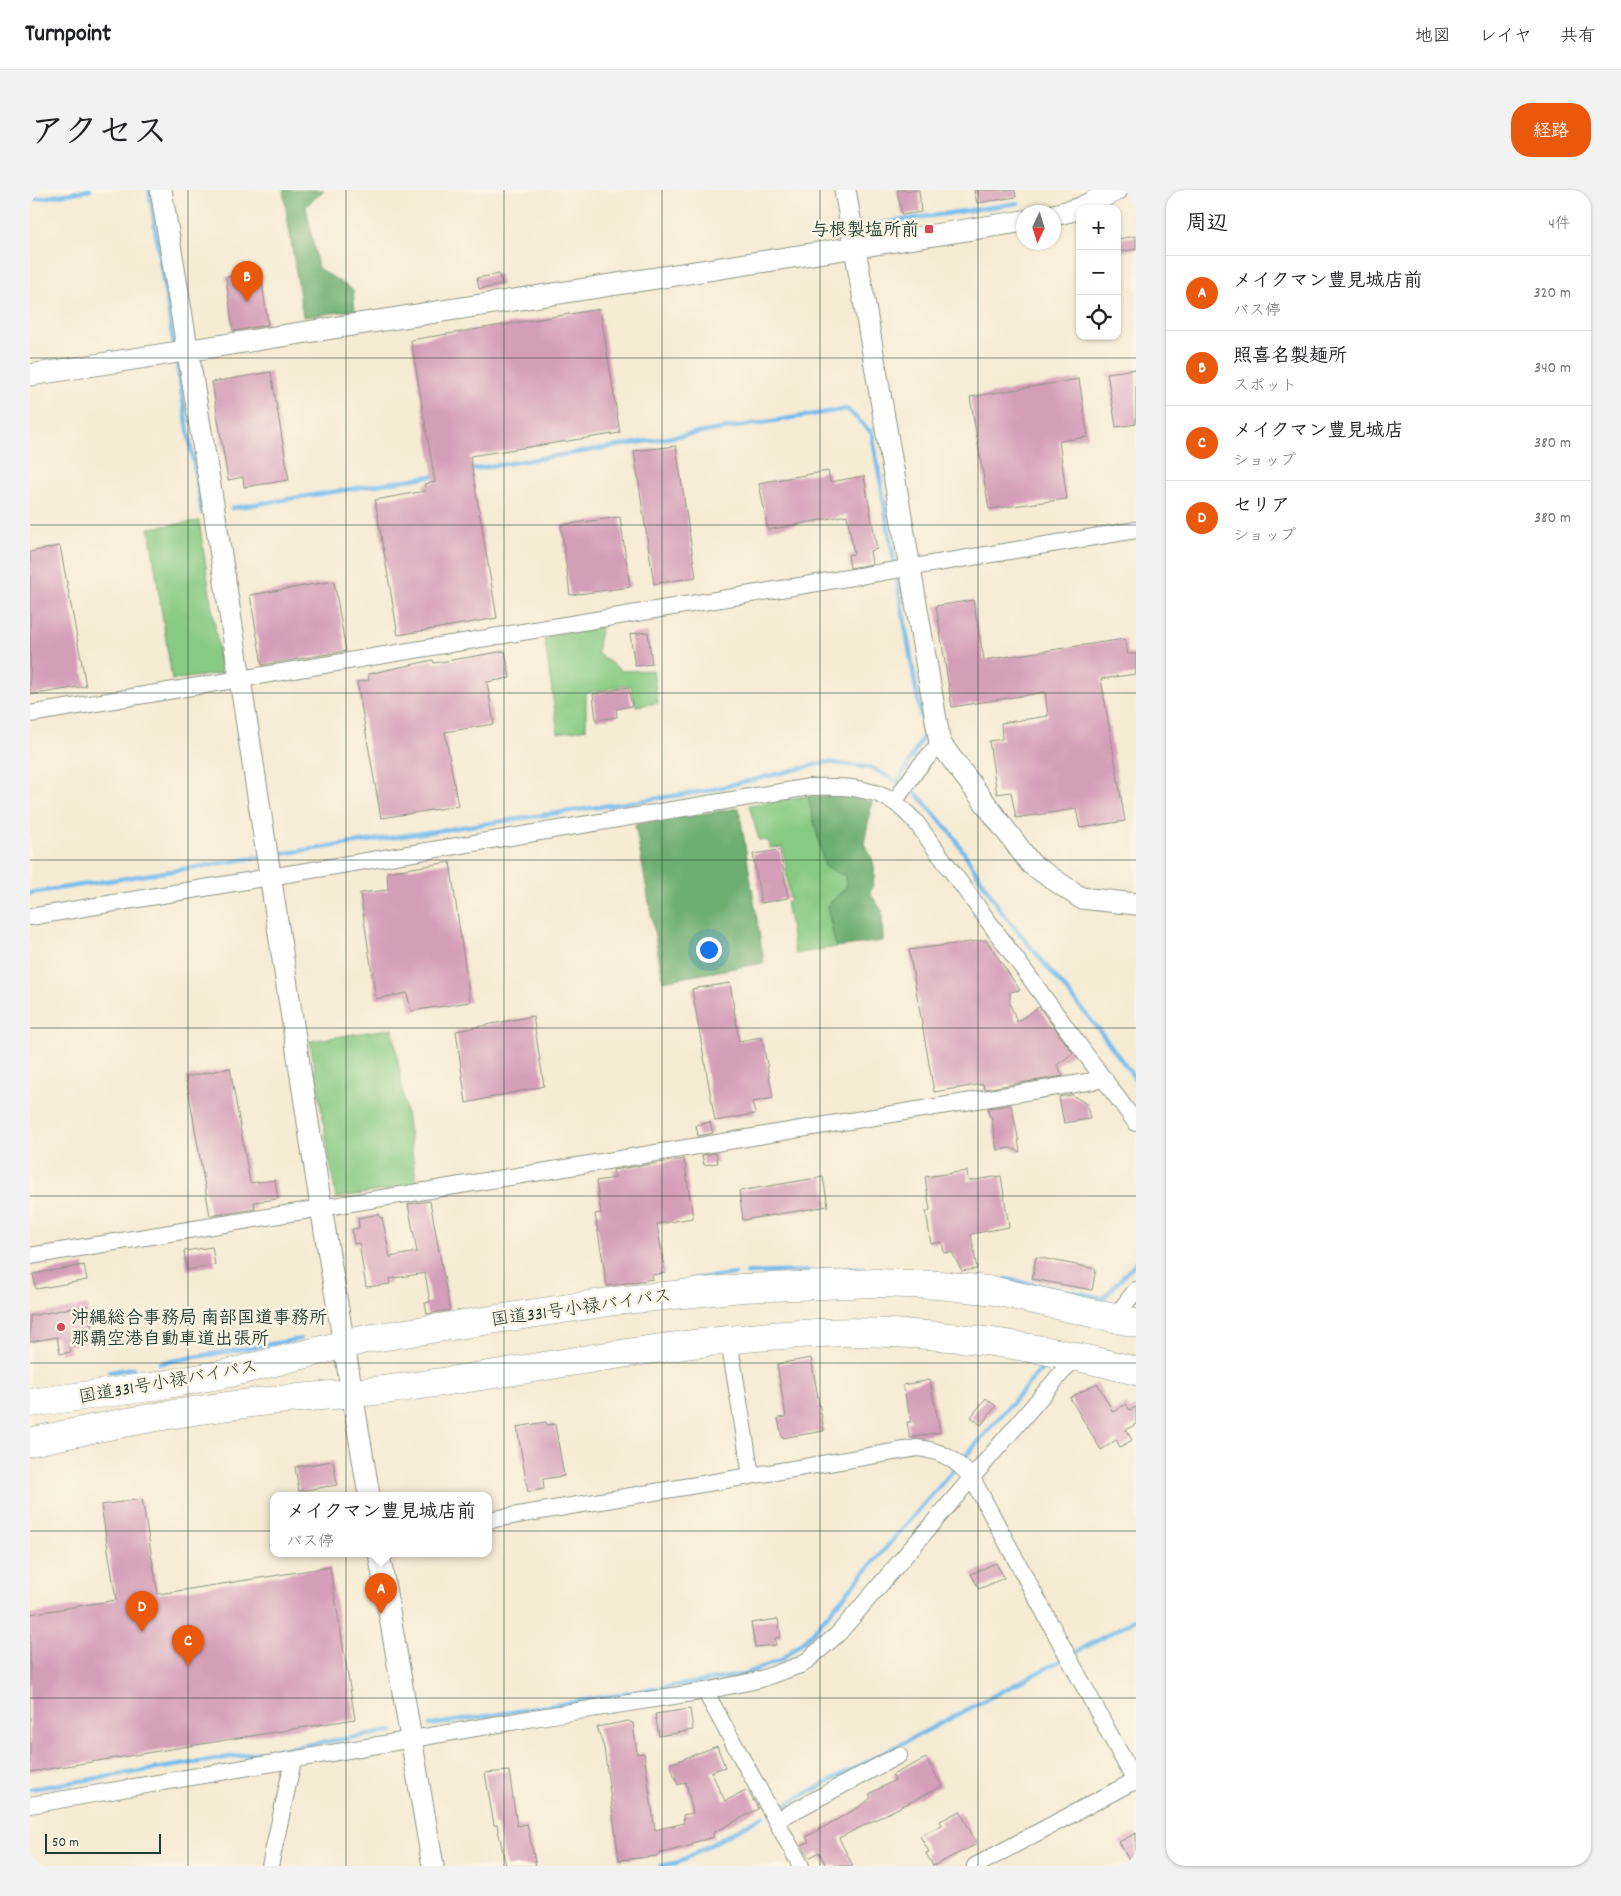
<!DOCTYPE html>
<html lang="ja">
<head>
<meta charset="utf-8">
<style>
  body { margin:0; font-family:Dekko,"Klee One",sans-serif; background:#f2f2f2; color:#202124 }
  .controls { position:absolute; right:15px; top:15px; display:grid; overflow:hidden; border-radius:10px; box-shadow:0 1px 4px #0004 }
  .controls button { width:45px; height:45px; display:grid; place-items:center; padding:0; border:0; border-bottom:1px solid #e0e0e0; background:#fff; color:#202124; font:25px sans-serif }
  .compass { position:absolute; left:986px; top:15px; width:45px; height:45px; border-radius:50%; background:#fff; box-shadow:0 1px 4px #0004; rotate:184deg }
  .scale { position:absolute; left:15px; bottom:12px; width:116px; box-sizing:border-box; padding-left:5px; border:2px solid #1f3d34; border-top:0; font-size:14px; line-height:18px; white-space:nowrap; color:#1f3d34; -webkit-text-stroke:4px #fcf5e5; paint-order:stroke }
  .you { position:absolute; left:678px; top:759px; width:18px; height:18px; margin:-12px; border:4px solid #fff; border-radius:50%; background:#1a73e8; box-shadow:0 0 0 8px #1a73e833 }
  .badge { display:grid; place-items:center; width:32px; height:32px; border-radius:50%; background:#ea580c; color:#fff; font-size:16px; font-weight:700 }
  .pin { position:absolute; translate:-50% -41px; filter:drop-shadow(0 1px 2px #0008) }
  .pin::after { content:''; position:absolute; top:26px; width:18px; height:15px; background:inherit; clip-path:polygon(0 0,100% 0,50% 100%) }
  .popup { position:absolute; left:240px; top:1302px; width:222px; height:65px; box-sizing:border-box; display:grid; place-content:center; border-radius:10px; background:#fff; filter:drop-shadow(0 1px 4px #0005); font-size:16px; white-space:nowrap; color:#757577 }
  .popup b { font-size:19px; color:#202124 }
  .popup::after { content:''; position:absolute; left:50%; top:100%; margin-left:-10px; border:10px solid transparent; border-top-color:#fff }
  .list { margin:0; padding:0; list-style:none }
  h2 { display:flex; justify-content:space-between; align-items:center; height:65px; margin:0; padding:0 20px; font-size:21px }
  h2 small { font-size:16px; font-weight:400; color:#757577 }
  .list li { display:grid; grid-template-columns:32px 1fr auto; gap:15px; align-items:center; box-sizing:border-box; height:75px; padding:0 20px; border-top:1px solid #e0e0e0 }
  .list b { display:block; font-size:19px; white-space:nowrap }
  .list p { margin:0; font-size:16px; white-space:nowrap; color:#757577 }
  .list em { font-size:16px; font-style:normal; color:#757577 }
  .icon { flex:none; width:28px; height:28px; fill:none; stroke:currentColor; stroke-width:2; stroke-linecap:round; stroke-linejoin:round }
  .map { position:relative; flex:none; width:1106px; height:1676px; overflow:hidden; border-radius:20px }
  header { display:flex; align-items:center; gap:30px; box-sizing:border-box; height:70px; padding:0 25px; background:#fff; border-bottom:1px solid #e0e0e0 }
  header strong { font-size:24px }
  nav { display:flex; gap:28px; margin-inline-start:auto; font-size:18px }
  .intro { display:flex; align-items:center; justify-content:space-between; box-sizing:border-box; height:120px; padding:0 30px }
  h1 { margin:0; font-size:35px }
  .button { padding:12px 22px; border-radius:20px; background:#ea580c; color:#fff; font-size:18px; font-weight:700 }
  main { display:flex; gap:30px; padding:0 30px }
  aside { flex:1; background:#fff; border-radius:20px; box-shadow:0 1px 4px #0004 }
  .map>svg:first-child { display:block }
  .green { fill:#87ca83; stroke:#53845c }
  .forest { fill:#6dae71; stroke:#467652 }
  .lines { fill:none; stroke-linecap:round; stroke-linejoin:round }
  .stream { stroke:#75bced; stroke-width:4.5 }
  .building { fill:#d49db8 }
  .minor-casing { stroke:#8a9484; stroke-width:18 }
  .tertiary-casing { stroke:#8a9484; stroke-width:23 }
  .trunk-casing { stroke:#8a9484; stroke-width:29 }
  .minor { stroke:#fff; stroke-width:16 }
  .tertiary { stroke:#fff; stroke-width:21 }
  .trunk { stroke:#fff; stroke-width:28 }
  .grid { fill:none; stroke:#1f3d34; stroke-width:1; stroke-opacity:0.55 }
  .poi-dot { fill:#d1495b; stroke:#fcf5e5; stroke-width:2 }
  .labels { text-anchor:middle; stroke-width:5; stroke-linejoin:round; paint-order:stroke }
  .poi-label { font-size:18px; font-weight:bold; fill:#1f3d34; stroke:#fcf5e5; text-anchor:end }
  .street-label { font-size:18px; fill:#1f3d34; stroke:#fcf5e5 }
</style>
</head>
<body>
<header>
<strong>Turnpoint</strong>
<nav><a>地図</a><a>レイヤ</a><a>共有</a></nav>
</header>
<div class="intro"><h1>アクセス</h1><a class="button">経路</a></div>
<main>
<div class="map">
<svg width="1106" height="1676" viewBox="0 0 1106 1676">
  <rect width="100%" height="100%" fill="#fcf5e5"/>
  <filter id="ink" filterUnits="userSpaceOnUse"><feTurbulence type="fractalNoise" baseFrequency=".02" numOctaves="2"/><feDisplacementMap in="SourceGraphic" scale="10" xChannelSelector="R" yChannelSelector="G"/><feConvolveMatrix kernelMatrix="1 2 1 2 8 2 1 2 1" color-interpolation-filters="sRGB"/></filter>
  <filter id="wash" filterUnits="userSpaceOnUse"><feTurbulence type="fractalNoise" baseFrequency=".0096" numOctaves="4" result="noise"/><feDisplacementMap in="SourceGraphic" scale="20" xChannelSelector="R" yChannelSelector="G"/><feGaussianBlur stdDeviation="1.12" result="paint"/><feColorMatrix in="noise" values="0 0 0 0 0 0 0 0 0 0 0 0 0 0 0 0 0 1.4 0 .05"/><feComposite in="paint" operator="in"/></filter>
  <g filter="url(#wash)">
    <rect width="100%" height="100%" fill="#f6ebd3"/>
    <path class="green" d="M169 331 192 483 142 490 119 338Z
      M571 437 567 463 592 481 623 480 628 513 606 516 600 495 556 503V539L528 543 514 446Z
      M778 606 795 677 815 685 816 698 797 716 806 757 765 764 756 712 760 711 753 657 740 658 739 651 729 650 719 615Z
      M363 838 387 995 306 1008 280 851Z"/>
    <path class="forest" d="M253 0H294L276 16 288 78 323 100 325 120 273 127Z
      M778 606H820L842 612 834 654C846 671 847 684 840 703L852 721 853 751 806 757 797 716 816 698 815 686 795 677Z
      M709 618 734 773 633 791 605 634Z"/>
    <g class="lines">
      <path class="stream" d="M119 0 144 157
        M0 10 60 0
        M840 35 988 13
        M146 169 172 323
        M438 280 817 219 842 243 894 545 868 592
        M202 318 408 285
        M243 665 676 601 797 572 842 578 884 601 922 644 971 721 1070 841 1106 890
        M0 703 231 667
        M790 1081 833 1078
        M717 1083 779 1081
        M662 1089 705 1084
        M976 1089 1074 1108
        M1072 1110 1106 1072
        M130 1173 270 1149
        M80 1182 103 1178
        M1041 1465 1106 1429
        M400 1535 712 1485 751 1470 780 1445 1015 1175
        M0 1599 363 1541
        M747 1619 1030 1471
        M630 1676 649 1672 733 1626"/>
    </g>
    <g id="blocks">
      <path class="building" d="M867 0H889L891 22 872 25Z
        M944 0H985L986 7 947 13Z
        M1106 46V59L1089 62 1087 49Z
        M230 78 238 135 203 141 196 87 215 84V80Z
        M469 84 472 95 449 99 447 88Z
        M570 119 590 243 440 266 467 428 368 445 345 310 395 301 394 294 405 292 381 150Z
        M1106 179V234L1086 237 1077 183Z
        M241 182 259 290 214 297 213 287 198 290 182 192Z
        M1049 189 1058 247 1029 251 1037 309 959 319 940 207Z
        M646 256 666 387 624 394 604 261Z
        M798 281 800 292 834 286 847 359 840 361 842 374 820 378 818 365 824 364 817 325 738 340 729 293Z
        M590 327 600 397 540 405 531 335Z
        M30 356 56 496 0 505V362Z
        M304 391 316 461 232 475 220 405Z
        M943 410 954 470 1095 449 1098 464H1106V484L1071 489 1095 631 1050 638 1046 619 986 628 981 602 967 604 959 551 972 549 971 533 1018 526 1015 502 922 517 906 416Z
        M618 442 622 474 605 476 600 444Z
        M475 461 480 488 457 492 464 534 415 542 428 616 351 628 327 492 339 490 338 484 403 470 404 473Z
        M598 497 602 516 586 519 587 527 566 530 563 504Z
        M750 660 758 708 731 713 723 664Z
        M420 672 440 812 381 821 377 803 346 809 330 703 358 700 357 682Z
        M956 750 990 800 980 802V814L987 832 1009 817 1043 863 1027 875 1033 886 954 899 953 894 904 902 879 760Z
        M700 793 709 851 732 847 743 908 722 912 725 924 685 931 662 799Z
        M503 826 514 896 436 913 426 841Z
        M200 878 220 993 245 990 248 1009 224 1012 225 1019 180 1026 156 887Z
        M1042 905 1057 914 1060 929 1034 933 1029 907Z
        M981 915 987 942 990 962 981 958 967 960 961 926H959L958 918Z
        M680 932 683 943 668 946 666 935Z
        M686 963 688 973 674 975 672 965Z
        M654 969 663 1028 627 1034 635 1083 622 1085 623 1089 577 1096 565 1024 571 1023 566 991 585 988 583 980Z
        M937 981 938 991 971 986 979 1037 941 1044 947 1079 932 1081 922 1062 914 1063 912 1052 901 1054 896 1021 900 1020 895 987Z
        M793 987 798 1016 713 1030 709 1001Z
        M400 1011 420 1120 397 1124 395 1113 400 1112 395 1083 359 1089 360 1094 336 1097 329 1053 324 1054 322 1039 329 1038 328 1028 349 1024 350 1028 352 1027 360 1067 387 1062 378 1014Z
        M182 1057 185 1075 157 1080 154 1061Z
        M1006 1067 1066 1079 1062 1100 1002 1089Z
        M54 1075 57 1090 6 1099 3 1084Z
        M57 1115 64 1151 40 1156 41 1162 30 1164 27 1147 0 1152V1126Z
        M781 1168 794 1241 752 1248 748 1228 756 1227 747 1174Z
        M900 1190 910 1242 880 1248 877 1232H881L873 1195Z
        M1067 1193 1083 1222 1096 1214 1100 1220 1106 1217V1234L1096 1240 1102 1250 1090 1257 1086 1250 1071 1260 1040 1208Z
        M956 1208 966 1216 951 1235 941 1227Z
        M516 1232 517 1235 525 1234 534 1286 513 1289 514 1299 498 1302 487 1237Z
        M303 1271 307 1295 269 1301 265 1277Z
        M112 1309 128 1404 300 1377 325 1529 0 1582V1424L86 1410 71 1315Z
        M966 1373 974 1388 949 1399 941 1384Z
        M748 1429 751 1447 745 1448 746 1455 725 1457 721 1433Z
        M660 1519 663 1540 629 1546 625 1524Z
        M598 1531 603 1533 607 1564 614 1563 625 1640 654 1633 653 1625 663 1623 656 1592 648 1595 640 1574 687 1556 695 1577 681 1582 695 1611 718 1600 728 1619 683 1643 684 1647 662 1653 663 1655 628 1664V1666L589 1670 574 1558 567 1537Z
        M896 1568 912 1596 809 1648 823 1676H796L789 1662 779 1668 772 1655 779 1652 776 1647 831 1616 841 1608 839 1604 865 1590 862 1585Z
        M479 1581 487 1636 497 1634 506 1676H476L467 1635H464L455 1583Z
        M930 1621 947 1654 903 1676 896 1663 899 1662 890 1646 912 1635 910 1631Z
        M1106 1643V1676H1102L1089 1652Z"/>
    </g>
  </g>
  <g filter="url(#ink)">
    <use href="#blocks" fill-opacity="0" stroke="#8a9484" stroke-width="1"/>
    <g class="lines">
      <g class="minor-casing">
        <path id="minor" d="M0 524 1106 340
          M864 612 888 578 910 553
          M0 727 780 597C808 596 839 596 864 612 872 617 878 625 885 631L1106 933
          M0 1066 1075 889
          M1085 1127 1106 1100
          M699 1150 721 1285
          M458 1330 887 1258C911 1260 926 1270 942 1288L1106 1593
          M675 1501 771 1676
          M0 1615 510 1527 675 1501 728 1490 773 1474 808 1444 1046 1166
          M747 1630 869 1565
          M240 1676 263 1571
          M945 1676 1106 1590"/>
      </g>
      <g class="tertiary-casing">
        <path id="tertiary" d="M131 0 185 326 291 1017 339 1305
          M815 0 910 553 1001 674 1051 708 1106 714
          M1024 25 1048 19 1087 0
          M0 185 994 31
          M349 1363 403 1676"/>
      </g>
      <g class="trunk-casing">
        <path id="trunk" d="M0 1213 121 1197 200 1183 336 1149 585 1111 712 1098 846 1093 910 1095 965 1101 1106 1133
          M0 1252C73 1236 147 1222 221 1213 268 1207 314 1205 361 1199 504 1181 645 1149 789 1143 896 1139 1003 1154 1106 1181"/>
      </g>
      <use href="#minor" class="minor"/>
      <use href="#tertiary" class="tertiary"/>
      <use href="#trunk" class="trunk"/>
    </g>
  </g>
  <path class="grid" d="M158 0V1676M316 0V1676M474 0V1676M632 0V1676M790 0V1676M948 0V1676M0 168H1106M0 335H1106M0 503H1106M0 670H1106M0 838H1106M0 1006H1106M0 1173H1106M0 1341H1106M0 1508H1106"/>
  <g class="poi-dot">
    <rect x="894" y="34" width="10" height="10" rx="2.5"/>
    <circle cx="31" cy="1137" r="5"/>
  </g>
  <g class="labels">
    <g class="poi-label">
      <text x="889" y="45">与根製塩所前</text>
      <text x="41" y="1133" text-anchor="start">沖縄総合事務局 南部国道事務所<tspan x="41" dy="21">那覇空港自動車道出張所</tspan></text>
    </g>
    <g class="street-label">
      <text transform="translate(551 1117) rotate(-8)" y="6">国道331号小禄バイパス</text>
      <text transform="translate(138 1191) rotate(-10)" y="6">国道331号小禄バイパス</text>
    </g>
  </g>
</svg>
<div class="controls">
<button>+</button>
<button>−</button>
<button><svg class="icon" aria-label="locate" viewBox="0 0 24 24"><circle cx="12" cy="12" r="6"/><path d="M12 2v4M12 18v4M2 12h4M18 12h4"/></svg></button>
</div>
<svg class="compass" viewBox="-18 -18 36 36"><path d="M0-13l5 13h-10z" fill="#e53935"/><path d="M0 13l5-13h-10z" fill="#757577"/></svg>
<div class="scale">50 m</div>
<div class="you"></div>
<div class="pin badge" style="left:351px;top:1424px">A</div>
<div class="popup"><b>メイクマン豊見城店前</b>バス停</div>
<div class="pin badge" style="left:217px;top:112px">B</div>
<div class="pin badge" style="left:158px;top:1476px">C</div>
<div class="pin badge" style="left:112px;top:1442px">D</div>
</div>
<aside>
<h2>周辺<small>4件</small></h2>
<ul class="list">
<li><span class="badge">A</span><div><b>メイクマン豊見城店前</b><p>バス停</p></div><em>320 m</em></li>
<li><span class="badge">B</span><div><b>照喜名製麺所</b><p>スポット</p></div><em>340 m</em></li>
<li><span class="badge">C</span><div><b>メイクマン豊見城店</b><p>ショップ</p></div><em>380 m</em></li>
<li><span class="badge">D</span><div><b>セリア</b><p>ショップ</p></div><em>380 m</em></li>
</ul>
</aside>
</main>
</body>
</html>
